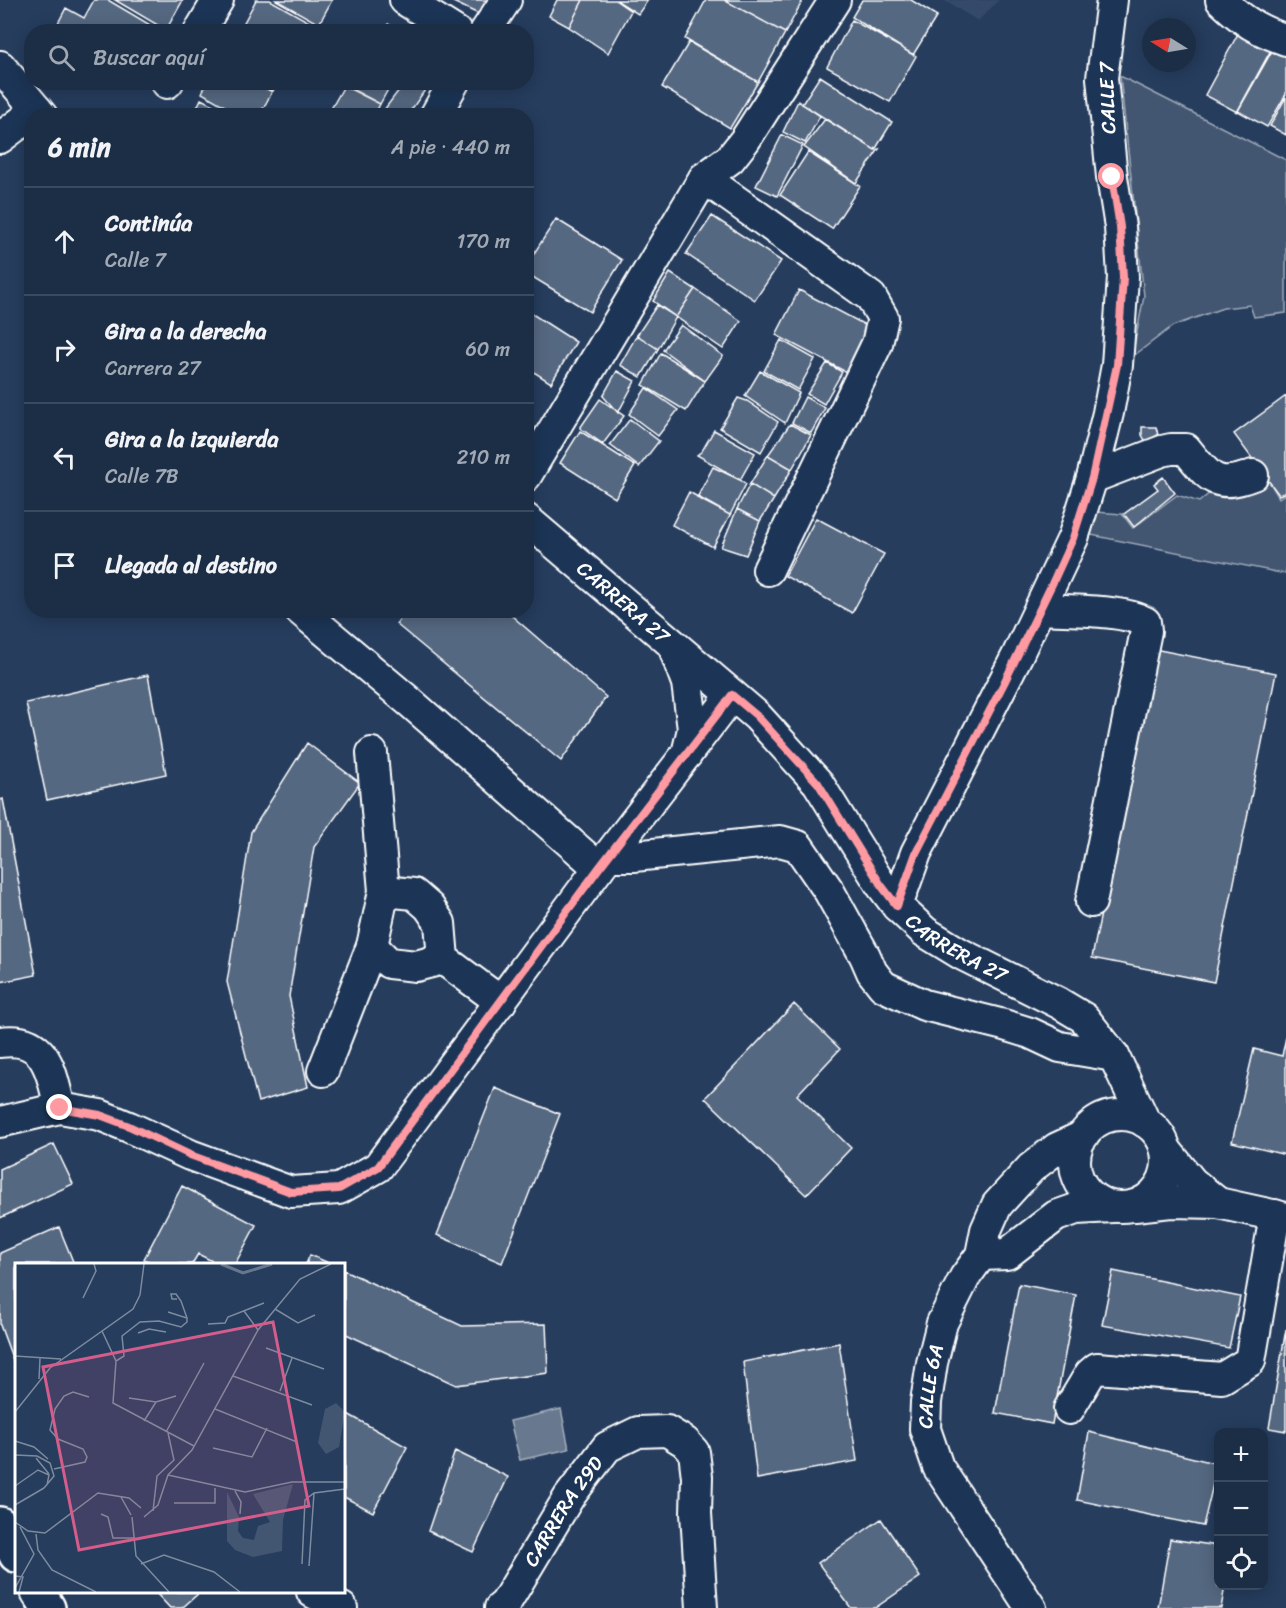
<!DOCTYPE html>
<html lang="es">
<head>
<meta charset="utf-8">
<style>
  body { margin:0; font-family:Sriracha,sans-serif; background:#25364d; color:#f1f3f6 }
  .controls { position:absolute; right:18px; bottom:18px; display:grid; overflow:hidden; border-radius:12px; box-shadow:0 3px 15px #0003 }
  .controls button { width:54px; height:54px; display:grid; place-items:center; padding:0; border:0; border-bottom:2px solid #3a4a5f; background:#1c2e46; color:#f1f3f6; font:30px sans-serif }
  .compass { position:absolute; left:1142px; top:18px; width:54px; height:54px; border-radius:50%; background:#1c2e46; box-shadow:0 3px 15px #0003; rotate:281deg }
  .stop { position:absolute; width:18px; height:18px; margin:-14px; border:4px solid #ff9aa2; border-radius:50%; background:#fff }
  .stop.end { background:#ff9aa2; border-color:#fff; box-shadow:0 2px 6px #0008 }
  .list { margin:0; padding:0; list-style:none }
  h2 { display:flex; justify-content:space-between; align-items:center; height:78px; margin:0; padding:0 24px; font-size:26px }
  h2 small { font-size:20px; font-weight:400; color:#a0a8b3 }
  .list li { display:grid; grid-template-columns:39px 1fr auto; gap:18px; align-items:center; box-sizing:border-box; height:108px; padding:0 24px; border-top:2px solid #3a4a5f }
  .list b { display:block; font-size:22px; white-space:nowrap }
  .list p { margin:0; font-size:20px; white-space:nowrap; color:#a0a8b3 }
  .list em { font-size:20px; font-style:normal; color:#a0a8b3 }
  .icon { flex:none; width:33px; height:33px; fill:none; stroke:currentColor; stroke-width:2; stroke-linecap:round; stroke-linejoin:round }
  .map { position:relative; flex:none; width:1286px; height:1608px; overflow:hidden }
  .search { position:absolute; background:#1c2e46; box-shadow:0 3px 15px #0003; left:24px; top:24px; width:510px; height:66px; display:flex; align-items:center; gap:15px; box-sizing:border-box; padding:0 21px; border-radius:24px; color:#a0a8b3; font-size:22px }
  .panel { position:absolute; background:#1c2e46; box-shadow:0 3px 15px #0003; left:24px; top:108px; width:510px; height:510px; border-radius:24px }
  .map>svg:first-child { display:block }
  .built { fill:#344a68 }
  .green { fill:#425672; stroke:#a0aab8; stroke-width:1.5 }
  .water { fill:#67788e; stroke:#a4aebb; stroke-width:1.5 }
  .building { fill:#556781; stroke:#fff; stroke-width:1.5 }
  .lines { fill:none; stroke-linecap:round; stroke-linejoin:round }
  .minor-casing { stroke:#fff; stroke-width:34 }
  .major-casing { stroke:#fff; stroke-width:38 }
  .minor { stroke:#1d3557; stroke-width:30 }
  .major { stroke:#1d3557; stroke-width:33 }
  .route { stroke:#ff9aa2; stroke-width:8 }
  .labels { text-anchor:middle; stroke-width:4.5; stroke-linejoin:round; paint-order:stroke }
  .street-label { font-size:20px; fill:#fff; stroke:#1d3557 }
  .inset-river { fill:none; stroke:#67788e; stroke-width:3 }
  .inset-road { fill:none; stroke:#7d8b9e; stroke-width:1.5 }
  .view { fill:#d45d8c; fill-opacity:0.15; stroke:#d45d8c; stroke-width:3 }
  .inset-edge { fill:none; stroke:#fff; stroke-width:3 }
</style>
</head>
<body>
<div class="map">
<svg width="1286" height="1608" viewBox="0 0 1286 1608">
  <rect width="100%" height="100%" fill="#263d5e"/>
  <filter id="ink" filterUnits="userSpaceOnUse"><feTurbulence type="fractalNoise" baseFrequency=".0167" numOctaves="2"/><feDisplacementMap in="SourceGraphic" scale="12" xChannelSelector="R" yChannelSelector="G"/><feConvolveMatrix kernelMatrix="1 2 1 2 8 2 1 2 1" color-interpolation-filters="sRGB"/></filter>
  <g filter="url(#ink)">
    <path class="built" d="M943 0H999L978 21Z"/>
    <path class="green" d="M1120 76 1286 160V313L1254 317 1250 305 1223 308 1173 326 1132 357 1144 296Z
      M1269 481 1279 498 1286 493V574L1086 534 1096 512 1122 514 1133 528 1177 495 1199 502 1218 486C1239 491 1250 496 1269 481Z"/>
    <path class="water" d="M561 1409 569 1449 520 1460 510 1421Z"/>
    <path class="building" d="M94 0H108L162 32H64L56 27 66 8 84 18Z
      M115 0H183L166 30Z
      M256 0H270L311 23 307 32H248L241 28Z
      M276 0H332L319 24Z
      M449 0H501L491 20Z
      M557 0H583L569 27 549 16Z
      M583 0H615L631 11 608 53 569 27Z
      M616 0H648L638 14Z
      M706 0H724L785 33 758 82 685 39Z
      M724 0H803L785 33Z
      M862 0H911L937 16 913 55 852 17Z
      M852 20 916 56 890 102 827 67Z
      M388 24 401 32H383Z
      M1240 30 1272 48 1237 112 1205 95Z
      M689 42 758 82 730 128 662 87Z
      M1277 42 1286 47V94L1267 127 1238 111Z
      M820 76 892 122 875 150 802 104Z
      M207 82H255L272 92 259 116H242L202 93Z
      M257 82H278L273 91Z
      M338 82H392L380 104Z
      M405 82H422L427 87 407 116 384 110Z
      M344 86 380 104 374 116H327Z
      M1286 97V135L1270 126Z
      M201 99 235 116H193Z
      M798 101 820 116 805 143 783 132Z
      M825 119 875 150 879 149 856 183 804 147Z
      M782 135 803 145 777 196 756 186Z
      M808 152 860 186 832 229 780 195Z
      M712 216 781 261 755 300 686 254Z
      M556 219 622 260 590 312 526 273V266Z
      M670 273 695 289 676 317 653 301Z
      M695 289 741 321 723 349 676 317Z
      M799 290 869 327 846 372 776 335Z
      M657 305 676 317 658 349 637 335Z
      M526 310 576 342 551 383 526 367Z
      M681 325 723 356 705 381 663 350Z
      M637 335 658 349 641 377 620 365Z
      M781 340 815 359 798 390 764 371Z
      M661 353 705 381 686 411 643 385Z
      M827 363 842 372 824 404 807 394Z
      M617 371 635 381 618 413 603 396Z
      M760 371 799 393 785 423 745 396Z
      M646 388 678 410 658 436 629 414Z
      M1286 396V492L1279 495 1234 434Z
      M805 397 825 408 811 433 792 423Z
      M738 398 747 401 778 422 761 452 720 428Z
      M600 399 624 416 603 444 580 428Z
      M630 419 659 441 639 467 610 445Z
      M790 424 811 435 792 469 768 455Z
      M1142 427H1156L1158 435 1146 442 1142 435Z
      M714 430 755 453 740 480 697 455 702 451Z
      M580 431 635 466 615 498 560 463Z
      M768 455 792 469 774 499 750 484Z
      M713 467 740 480 746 484 730 515 697 498Z
      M1163 477 1175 493 1134 527 1124 514 1158 489 1154 484Z
      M750 484 774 499 760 521 737 509Z
      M689 492 730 515 713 547 672 525Z
      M737 509 760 521 746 555 721 547Z
      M816 518 884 554 852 613 785 576Z
      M407 610H505L606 697 561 761 396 624Z
      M1154 649 1276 673 1214 982 1092 958Z
      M148 675 166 774 47 800 26 703Z
      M307 743 360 783 314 847 289 996 308 1087 258 1102 227 982 251 832Z
      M3 799 36 975 0 982V800Z
      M794 1004 840 1049 797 1095 851 1148 806 1195 705 1098Z
      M1286 1037V1155L1232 1142 1254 1049 1282 1056Z
      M495 1088 560 1114 502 1263 437 1235Z
      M54 1144 73 1184 0 1218V1169Z
      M182 1186 256 1225 235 1264H218L198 1254 192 1264H154L144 1259Z
      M59 1227 74 1264H16V1362L14 1363 0 1325V1253Z
      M310 1255 331 1264H306Z
      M344 1270 462 1326 546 1324 548 1373 456 1385 344 1333Z
      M1113 1271 1240 1297 1229 1348 1102 1325Z
      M1019 1284 1076 1295 1052 1424 995 1413Z
      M1286 1329V1431L1269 1428Z
      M839 1343 857 1461 757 1479 743 1362Z
      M344 1412 407 1447 373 1512 344 1497Z
      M1089 1432 1218 1464 1203 1526 1077 1500Z
      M455 1451 508 1477 473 1552 428 1531Z
      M881 1519 920 1577 875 1608H851L818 1563Z
      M1170 1539 1218 1546V1586H1225L1221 1608H1158Z
      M155 1592H200L182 1608H170Z"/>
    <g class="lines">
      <g class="minor-casing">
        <g id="minor">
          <path d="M405 0 456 32"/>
          <path d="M1221 0C1244 22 1256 29 1286 40"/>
          <path d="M199 32 218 0"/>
          <path d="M485 32 506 0"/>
          <path d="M0 66 42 116"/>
          <path d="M167 83 168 82"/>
          <path d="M435 116 454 82"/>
          <path d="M0 138 37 110"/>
          <path d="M704 178 871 297 883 318 877 344 768 570"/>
          <path d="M526 476 704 178 730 159 745 140 835 0"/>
          <path d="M1092 478 1162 451 1171 449H1186C1209 477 1215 490 1253 475"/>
          <path id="s1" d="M526 519 757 716 818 783 881 885 897 906 925 932 961 954 1059 1003 1084 1018 1114 1056 1145 1122"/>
          <path d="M1041 609C1068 611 1123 609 1145 622L1146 631 1091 902"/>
          <path d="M300 610 411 703 599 868"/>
          <path d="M673 645 687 683 693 729 687 754"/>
          <path d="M610 856H634L780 841 798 846 829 891 865 956 872 972 883 986 924 1005 1004 1025 1030 1033 1060 1047 1114 1056"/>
          <path d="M384 891 414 894 429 907 440 923 443 959 501 1002"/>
          <path d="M897 906 916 853 1017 656 1073 538 1092 478 1108 413 1117 365 1123 277 1120 227 1112 177 1102 78 1112 0"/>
          <path d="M372 946 389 963 416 966 443 959"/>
          <path d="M0 1042C47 1035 51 1072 60 1108"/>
          <path d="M323 1071 372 946 384 891 372 753"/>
          <circle cx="1121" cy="1161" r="46"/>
          <path d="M0 1122 60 1108 100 1115 129 1127 190 1155 291 1192 339 1189 378 1167 599 868 732 695"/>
          <path d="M1166 1150 1192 1182 1218 1203"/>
          <path d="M1135 1206 1171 1202 1218 1203 1286 1218"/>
          <path d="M981 1255 1007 1254 1056 1216 1076 1209 1113 1207"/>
          <path d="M1069 1409 1090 1374 1097 1368 1222 1378 1250 1361 1275 1215"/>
          <path d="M312 1592 342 1608"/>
          <path id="s2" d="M500 1608 505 1604 569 1497 607 1447 638 1432 667 1431 685 1442 694 1452 697 1477 696 1513 702 1608"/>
          <path id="s3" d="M1031 1608 938 1467 925 1429 926 1402 932 1363 942 1323 965 1277 981 1255 986 1230 997 1205 1031 1168 1057 1148 1083 1136"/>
        </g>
      </g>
      <g class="major-casing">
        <path id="major" d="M0 1524 16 1555
          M38 1592 48 1608"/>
      </g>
      <use href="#minor" class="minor"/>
      <use href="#major" class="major"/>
    </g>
  </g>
  <g class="lines" filter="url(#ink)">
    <path class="route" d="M60 1108 100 1115 129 1126 190 1155 291 1192 339 1189 378 1167 599 868 732 695 757 716 818 783 881 885 897 906 916 853 1004 683 1052 584 1073 538 1092 478 1117 365 1123 277 1120 227 1112 177"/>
  </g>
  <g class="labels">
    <g class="street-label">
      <text transform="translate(1107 98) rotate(-92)" y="7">CALLE 7</text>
      <text dy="7" stroke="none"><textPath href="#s1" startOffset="128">CARRERA 27</textPath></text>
      <text dy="7" stroke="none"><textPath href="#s1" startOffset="614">CARRERA 27</textPath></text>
      <text dy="7" stroke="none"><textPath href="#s3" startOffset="252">CALLE 6A</textPath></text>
      <text dy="7" stroke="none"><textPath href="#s2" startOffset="116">CARRERA 29D</textPath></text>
    </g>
  </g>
  <g transform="translate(15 1263)">
    <rect width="330" height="330" fill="#263d5e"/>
    <path d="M321 140 330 149 324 184 311 191 303 180 310 146ZM278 221 268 257 267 288 238 294 220 287 212 278V229L224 254 223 268 228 275 239 277 243 263 255 259 238 231Z" fill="#425672"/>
    <path class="inset-river" d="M206 1 228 10 257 1"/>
    <path class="inset-road" d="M68 35 81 8 79 1M162 36H157L156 31H161L166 38 172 55M260 46 283 60 300 52M229 48 243 67M193 61 210 60 213 54 249 40M87 68 101 98 98 140 179 183M123 70 134 66 151 69M251 85 309 106M0 93 46 96M101 98 109 93 107 73 125 59 144 58 166 64 172 59V55L153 49M218 113 297 142M24 116 25 95M265 128 277 95M114 135 141 139 161 133M200 146 282 179M0 149 35 105 118 46 125 32 129 1M129 158 141 139M151 169 189 100M0 178 19 184 33 196M198 185 237 194 252 165M0 192 22 193 35 200 39 213 29 225M21 195 34 211M39 206 70 199 72 194 68 186 43 176 35 167 40 146 49 133 58 129 74 134M153 212 230 229 277 219H330M0 223 23 207 34 212 32 222M220 228 226 239 225 251M106 234 116 252M159 240H200V225M0 242 29 225M138 248 142 213 159 197 153 170M86 251 93 254 98 275H120M117 254 121 293 154 329M129 254 143 242 153 212 177 187 243 67 285 16 316 1M0 259 13 268 30 270 83 230 114 235 126 245M21 271 23 287 37 307 81 329M126 301 149 292 199 309 225 329M287 301 290 237 299 230 330 226M294 303 299 230M0 313 8 314 4 329M0 325 19 291 5 264"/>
    <path class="view" d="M258 59 294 243 64 287 28 104Z"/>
    <rect width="330" height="330" class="inset-edge"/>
  </g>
</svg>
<div class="controls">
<button>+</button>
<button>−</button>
<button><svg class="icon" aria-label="locate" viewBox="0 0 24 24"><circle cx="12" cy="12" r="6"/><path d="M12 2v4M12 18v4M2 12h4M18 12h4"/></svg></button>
</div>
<svg class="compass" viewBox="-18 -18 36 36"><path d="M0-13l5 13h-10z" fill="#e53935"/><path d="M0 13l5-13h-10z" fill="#a0a8b3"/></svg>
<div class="stop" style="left:1112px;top:177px"></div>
<div class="stop end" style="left:60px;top:1108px"></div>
<div class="search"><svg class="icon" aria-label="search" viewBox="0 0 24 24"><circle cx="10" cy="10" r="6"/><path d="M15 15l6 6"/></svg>Buscar aquí</div>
<section class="panel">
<h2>6 min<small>A pie · 440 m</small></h2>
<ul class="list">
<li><svg class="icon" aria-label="ahead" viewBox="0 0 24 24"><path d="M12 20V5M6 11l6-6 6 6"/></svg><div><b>Continúa</b><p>Calle 7</p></div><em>170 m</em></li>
<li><svg class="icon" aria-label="right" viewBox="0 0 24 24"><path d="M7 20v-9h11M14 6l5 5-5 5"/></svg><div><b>Gira a la derecha</b><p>Carrera 27</p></div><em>60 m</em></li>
<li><svg class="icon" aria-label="left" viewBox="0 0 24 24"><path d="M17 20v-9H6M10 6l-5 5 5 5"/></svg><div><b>Gira a la izquierda</b><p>Calle 7B</p></div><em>210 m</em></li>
<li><svg class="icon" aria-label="arrive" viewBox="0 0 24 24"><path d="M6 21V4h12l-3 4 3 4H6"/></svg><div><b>Llegada al destino</b></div></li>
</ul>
</section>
</div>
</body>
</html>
